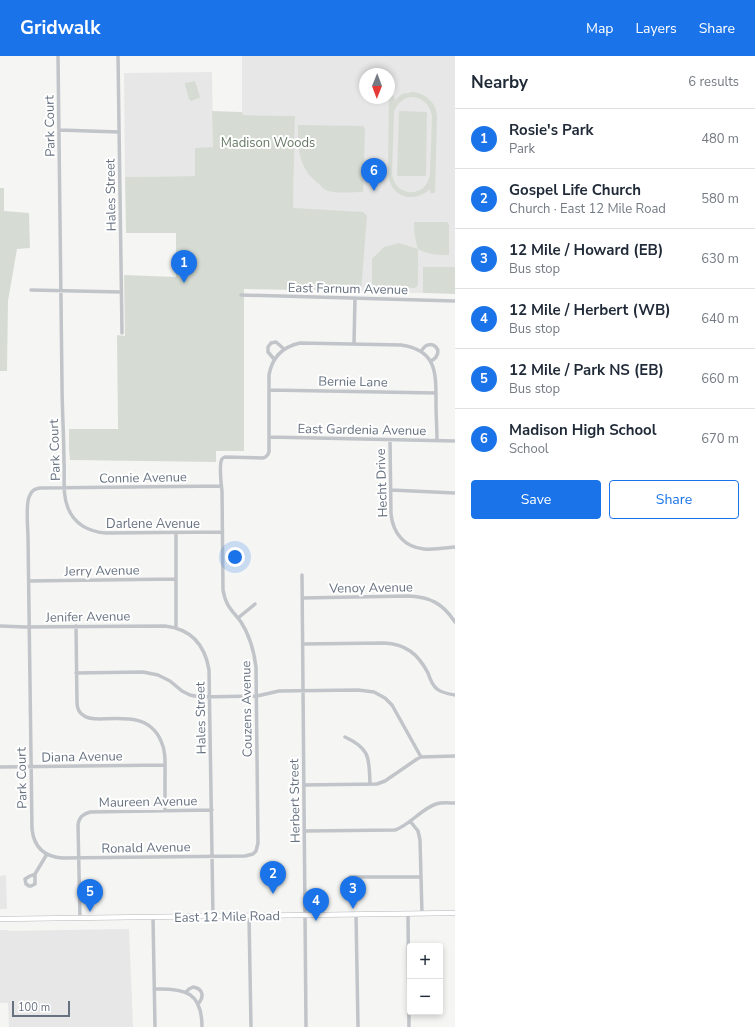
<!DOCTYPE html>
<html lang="en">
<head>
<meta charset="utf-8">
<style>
  body { margin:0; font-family:"Nunito Sans",sans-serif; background:#f6f6f7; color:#1f2937 }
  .controls { position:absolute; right:12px; bottom:12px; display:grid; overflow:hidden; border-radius:4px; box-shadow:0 2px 6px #0003 }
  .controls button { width:36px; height:36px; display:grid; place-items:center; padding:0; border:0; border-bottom:1px solid #e0e1e3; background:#fff; color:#1f2937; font:20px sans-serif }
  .compass { position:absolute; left:359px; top:12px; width:36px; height:36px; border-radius:50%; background:#fff; box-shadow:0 2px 6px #0003; rotate:181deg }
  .scale { position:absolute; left:12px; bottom:10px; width:58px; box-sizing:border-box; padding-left:4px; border:2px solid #677281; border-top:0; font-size:11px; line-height:14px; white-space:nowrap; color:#677281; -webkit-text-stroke:3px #fff; paint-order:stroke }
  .you { position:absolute; left:235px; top:501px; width:14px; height:14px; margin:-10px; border:3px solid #fff; border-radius:50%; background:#1a73e8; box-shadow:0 0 0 6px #1a73e833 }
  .badge { display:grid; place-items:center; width:26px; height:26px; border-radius:50%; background:#1a73e8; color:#fff; font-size:13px; font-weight:700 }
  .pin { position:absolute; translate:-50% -33px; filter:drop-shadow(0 1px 2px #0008) }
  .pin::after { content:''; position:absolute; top:21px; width:14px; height:12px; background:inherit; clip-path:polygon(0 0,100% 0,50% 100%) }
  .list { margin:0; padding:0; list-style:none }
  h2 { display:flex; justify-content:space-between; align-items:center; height:52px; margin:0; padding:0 16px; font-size:17px }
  h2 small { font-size:13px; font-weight:400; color:#747a83 }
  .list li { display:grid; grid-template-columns:26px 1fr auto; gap:12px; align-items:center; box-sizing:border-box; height:60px; padding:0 16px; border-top:1px solid #e0e1e3 }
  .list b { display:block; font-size:15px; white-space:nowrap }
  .list p { margin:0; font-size:13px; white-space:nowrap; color:#747a83 }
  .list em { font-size:13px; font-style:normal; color:#747a83 }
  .actions { display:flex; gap:8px; padding:12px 16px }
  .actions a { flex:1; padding:9px 0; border:1px solid #1a73e8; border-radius:4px; text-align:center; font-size:14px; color:#1a73e8 }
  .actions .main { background:#1a73e8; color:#fff }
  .map { position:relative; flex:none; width:455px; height:971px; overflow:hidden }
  header { display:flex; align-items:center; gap:24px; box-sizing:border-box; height:56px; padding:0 20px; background:#1a73e8; color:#fff }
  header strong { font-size:19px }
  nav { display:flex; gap:22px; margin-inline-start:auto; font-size:14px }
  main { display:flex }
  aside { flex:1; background:#fff }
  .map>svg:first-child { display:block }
  .built { fill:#e6e7e6; fill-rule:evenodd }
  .green { fill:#d6dcd4; fill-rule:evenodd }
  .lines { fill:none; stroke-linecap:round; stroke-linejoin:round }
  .secondary-casing { stroke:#b4b7bc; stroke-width:5.5 }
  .street { stroke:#c1c4c8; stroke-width:3.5 }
  .secondary { stroke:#fff; stroke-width:4.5 }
  .labels { text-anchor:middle; stroke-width:4; stroke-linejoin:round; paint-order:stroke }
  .street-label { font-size:13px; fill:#677281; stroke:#fff }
  .park-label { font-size:13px; fill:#677965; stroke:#fff }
</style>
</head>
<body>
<header>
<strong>Gridwalk</strong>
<nav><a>Map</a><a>Layers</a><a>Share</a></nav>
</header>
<main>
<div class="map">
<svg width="455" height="971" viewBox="0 0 455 971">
  <rect width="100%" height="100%" fill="#f5f6f3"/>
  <path class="built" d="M242 0H455V211H423V237L291 234 295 60 242 59ZM365 18H389V42H365Z
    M212 16 213 91 195 120 125 121 124 17Z
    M6 819 7 853H0V820Z
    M129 873 133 971H9L8 947H0V874H7L9 875Z"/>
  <path class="green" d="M195 25 200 41 199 42 191 45 189 43 185 29V27Z
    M413 36C427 38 436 47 437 60L435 137H430V133C413 149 389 140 388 117L389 40H394L395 44 402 38ZM410 41C422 41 430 48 432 60L430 118C427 143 394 142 392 117L394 56C397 48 402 43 410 41Z
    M212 55 242 56 243 59 295 60 293 152 363 156 367 160 361 235 244 233V395H216V406L70 404 69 393V373H118L117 279 125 280 124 219 176 221V177H126L125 121 195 120V92L213 91Z
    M399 55 427 56 426 120H397Z
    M298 69 363 70 365 73 363 136C354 136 334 138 326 134 323 133 321 130 319 128 298 112 298 93 298 69Z
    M0 132H4V155L29 157 30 192 17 193 8 245 7 315H0Z
    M414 166H447L449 169V199C437 199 429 199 418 193V229L415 232 372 231V203L384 191 399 187 418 193C415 183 414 176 414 166Z
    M423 211H455V238L423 237Z"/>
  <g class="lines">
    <g class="secondary-casing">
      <path id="secondary" d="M0 863 455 857"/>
    </g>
    <path class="street" d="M58 0C59 109 61 218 62 328 62 354 64 380 64 406 65 421 62 438 68 452 74 468 89 476 106 477L222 476
      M118 0 122 277
      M59 74 119 76
      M31 234 121 236
      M241 239 455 245
      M354 288 355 242
      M421 295C423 293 425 289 428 289 434 287 440 293 437 299 436 302 433 304 431 305
      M274 303 268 296V291L271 287 276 286 284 293
      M269 334 436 337
      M269 381 455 385
      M390 384 391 458C393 477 404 491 424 493 434 494 445 492 455 491
      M221 430 40 432C35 433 32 434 30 439 25 446 28 472 28 481L32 773C34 792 45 801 63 802L245 800 253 798 256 795 258 787 256 611C254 595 250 580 241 566 232 554 226 551 223 534L222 435C221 428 219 407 222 403 223 402 224 401 225 401L263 402C267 401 268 399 269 396V319C272 301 282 291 300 287L401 289C437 294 436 317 436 347 436 360 437 372 437 385
      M391 434 455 437
      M176 477V572
      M302 519 306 971
      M29 525 176 523
      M302 542 409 540C431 541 443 548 455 566
      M238 562 255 548
      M0 570 25 571 165 570C191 573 205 589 209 614L213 860
      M76 570 77 646C77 651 78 656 83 659 87 663 95 663 100 663 124 662 150 659 161 685 166 695 165 707 165 718 165 731 165 743 165 755
      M303 588 384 587C406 588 418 598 428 617 430 623 433 630 437 633 442 637 449 638 455 639
      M76 617 143 616 158 619 170 625 182 635 190 639 200 641 257 640 279 635 358 634 374 636 385 642 392 649 421 701
      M345 681C371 693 369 703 370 728
      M0 711 165 709
      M304 729 377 728 385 725 417 703 421 701 455 700
      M410 765 418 775 420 784 422 858
      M305 775 395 774C410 769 421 753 436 748 442 746 449 747 455 747
      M35 818V828L31 830H29L26 828 25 823 30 820 35 818 47 798
      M350 821H421
      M356 858 358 971
      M408 858 409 971
      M249 860 251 971
      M153 861 155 971
      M80 862 78 769C79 761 83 758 90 756L212 754
      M154 933C185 932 202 936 202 971
      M186 936 189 933 193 931C204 933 204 941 198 948"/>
    <use href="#secondary" class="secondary"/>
  </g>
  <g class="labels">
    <g class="street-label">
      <text transform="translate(49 70) rotate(-91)" y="5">Park Court</text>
      <text transform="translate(110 139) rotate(-91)" y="5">Hales Street</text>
      <text transform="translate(348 232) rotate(1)" y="5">East Farnum Avenue</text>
      <text transform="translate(353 325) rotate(1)" y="5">Bernie Lane</text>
      <text transform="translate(362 373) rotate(1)" y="5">East Gardenia Avenue</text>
      <text transform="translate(54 394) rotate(-92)" y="5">Park Court</text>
      <text transform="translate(143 421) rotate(-1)" y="5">Connie Avenue</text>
      <text transform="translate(381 427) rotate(-92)" y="5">Hecht Drive</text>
      <text x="153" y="472">Darlene Avenue</text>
      <text transform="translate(102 514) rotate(-1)" y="5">Jerry Avenue</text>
      <text transform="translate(371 531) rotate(-1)" y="5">Venoy Avenue</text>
      <text transform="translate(88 560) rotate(-1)" y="5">Jenifer Avenue</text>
      <text transform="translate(246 653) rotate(-91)" y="5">Couzens Avenue</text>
      <text transform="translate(200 662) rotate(-91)" y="5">Hales Street</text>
      <text transform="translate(82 700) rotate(-1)" y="5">Diana Avenue</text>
      <text transform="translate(21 722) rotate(-91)" y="5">Park Court</text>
      <text transform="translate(148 745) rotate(-1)" y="5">Maureen Avenue</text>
      <text transform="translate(294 745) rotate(-91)" y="5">Herbert Street</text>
      <text transform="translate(146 791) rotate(-1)" y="5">Ronald Avenue</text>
      <text transform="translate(227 860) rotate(-1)" y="5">East 12 Mile Road</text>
    </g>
    <g class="park-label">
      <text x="268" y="91">Madison Woods</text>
    </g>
  </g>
</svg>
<div class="controls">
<button>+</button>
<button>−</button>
</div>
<svg class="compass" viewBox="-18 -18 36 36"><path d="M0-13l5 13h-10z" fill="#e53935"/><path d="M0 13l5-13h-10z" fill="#747a83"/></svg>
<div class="scale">100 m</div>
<div class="you"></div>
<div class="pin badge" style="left:184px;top:227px">1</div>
<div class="pin badge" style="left:273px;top:838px">2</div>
<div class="pin badge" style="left:353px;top:853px">3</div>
<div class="pin badge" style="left:316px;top:865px">4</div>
<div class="pin badge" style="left:90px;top:856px">5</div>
<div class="pin badge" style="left:374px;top:135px">6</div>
</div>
<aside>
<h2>Nearby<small>6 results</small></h2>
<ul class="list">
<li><span class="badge">1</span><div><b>Rosie's Park</b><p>Park</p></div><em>480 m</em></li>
<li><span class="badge">2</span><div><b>Gospel Life Church</b><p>Church · East 12 Mile Road</p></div><em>580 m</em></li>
<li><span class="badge">3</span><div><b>12 Mile / Howard (EB)</b><p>Bus stop</p></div><em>630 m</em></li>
<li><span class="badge">4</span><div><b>12 Mile / Herbert (WB)</b><p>Bus stop</p></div><em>640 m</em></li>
<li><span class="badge">5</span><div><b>12 Mile / Park NS (EB)</b><p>Bus stop</p></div><em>660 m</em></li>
<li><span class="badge">6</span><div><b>Madison High School</b><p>School</p></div><em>670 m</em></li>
</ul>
<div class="actions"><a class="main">Save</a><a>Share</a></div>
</aside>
</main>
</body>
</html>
